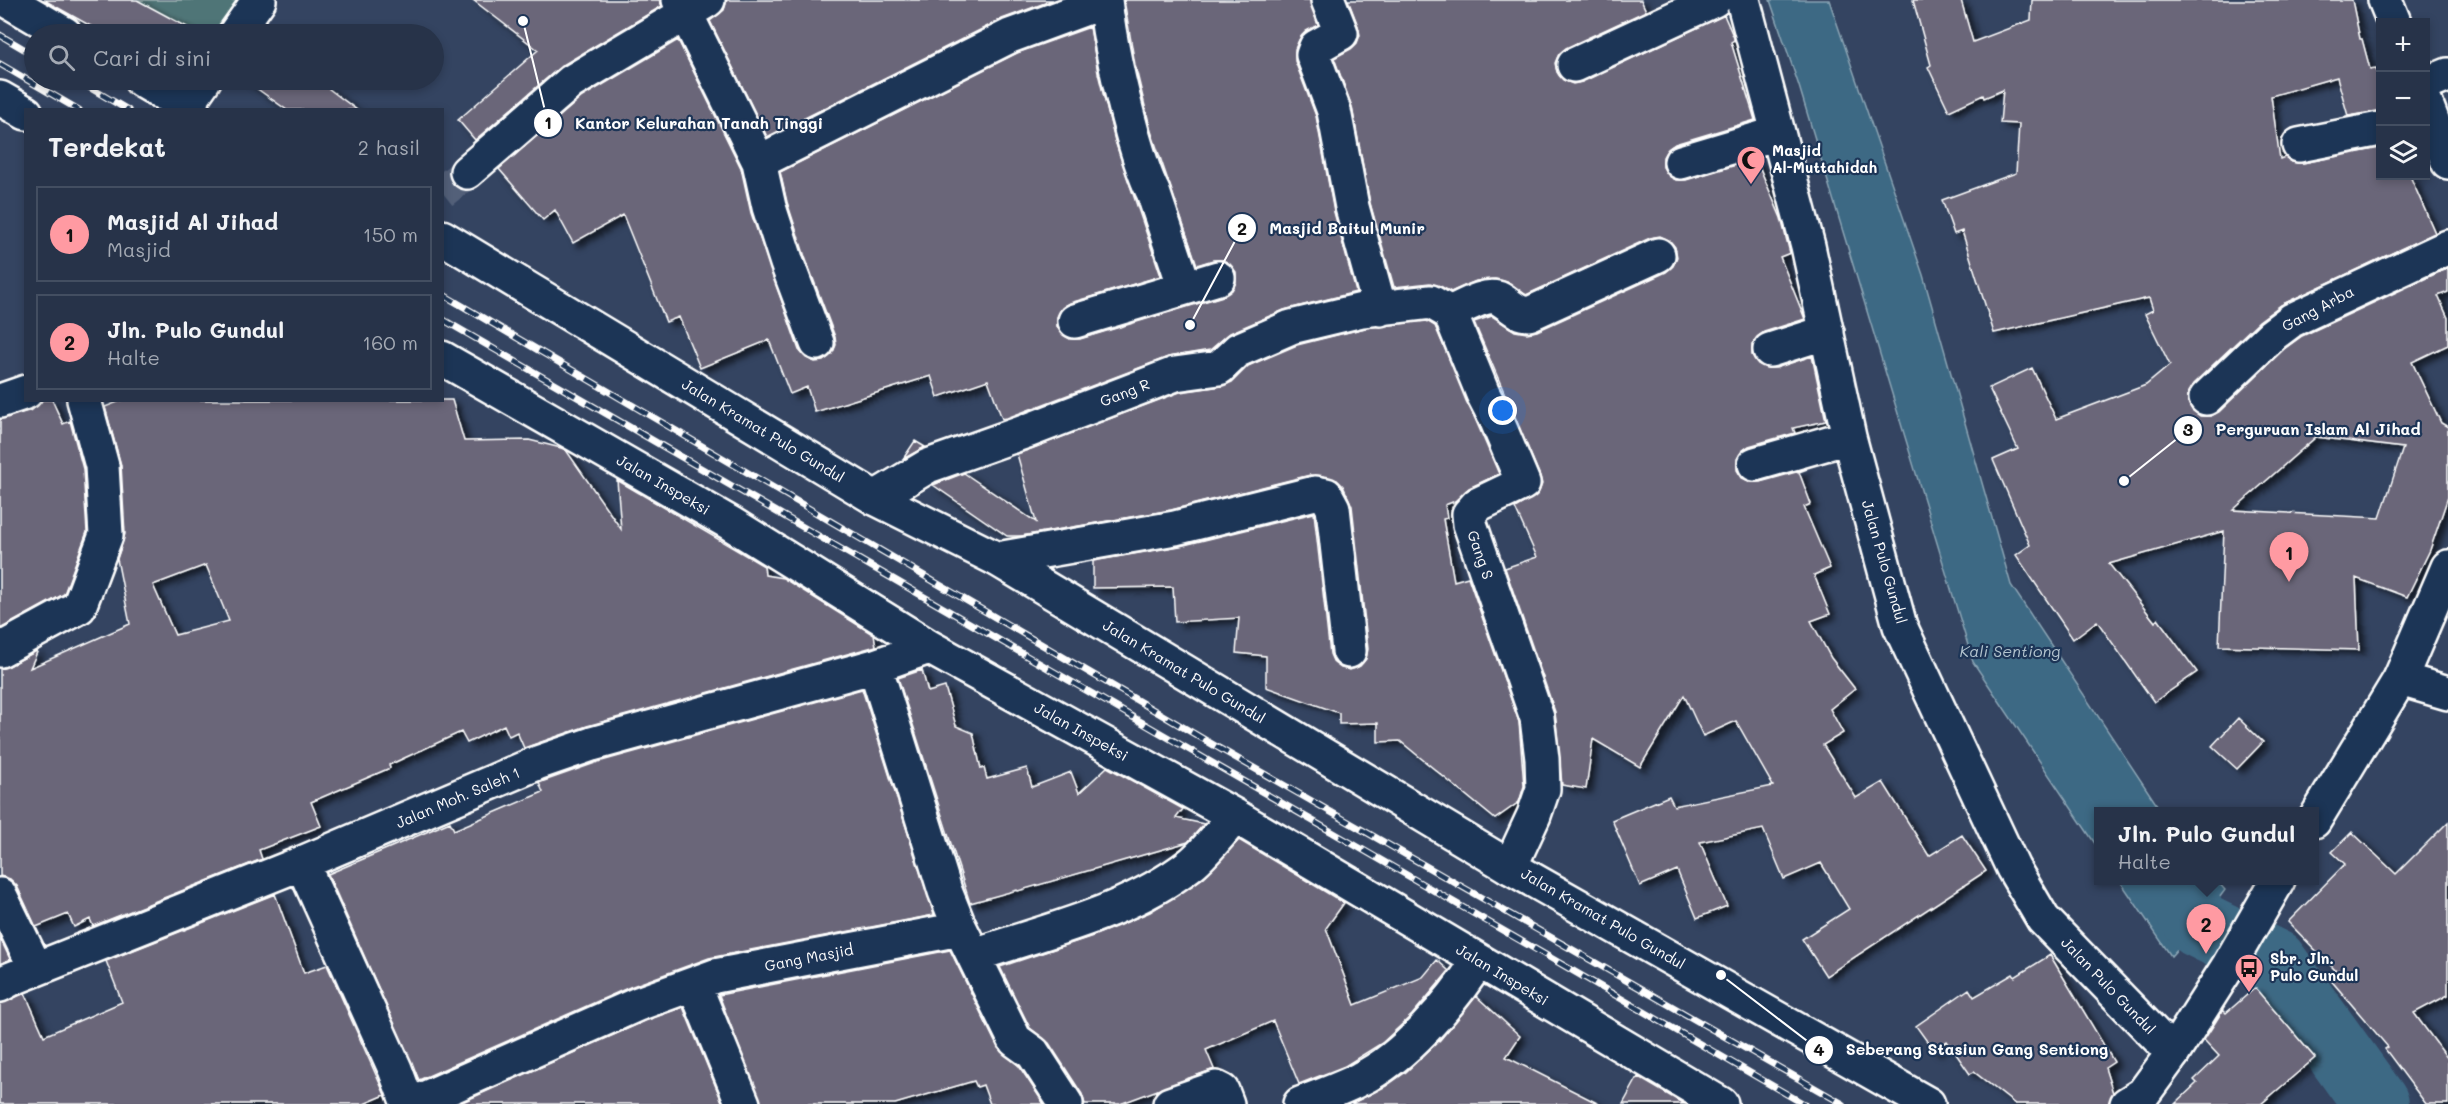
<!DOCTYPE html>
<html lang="id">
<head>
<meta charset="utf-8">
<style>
  body { margin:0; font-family:Mali,sans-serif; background:#333f53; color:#f1f3f6 }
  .controls { position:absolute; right:18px; top:18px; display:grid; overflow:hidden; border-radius:0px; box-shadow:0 3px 9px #0003 }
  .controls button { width:54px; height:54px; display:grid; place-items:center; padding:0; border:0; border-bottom:2px solid #434e61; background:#273349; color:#f1f3f6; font:30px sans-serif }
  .you { position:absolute; left:1503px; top:411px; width:21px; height:21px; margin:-15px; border:4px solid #fff; border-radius:50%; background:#1a73e8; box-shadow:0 0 0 9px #1a73e833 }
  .badge { display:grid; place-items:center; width:39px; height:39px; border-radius:50%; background:#ff9aa2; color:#111; font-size:20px; font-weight:700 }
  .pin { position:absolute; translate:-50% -50px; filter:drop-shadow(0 2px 3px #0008) }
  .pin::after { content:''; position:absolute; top:32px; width:21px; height:18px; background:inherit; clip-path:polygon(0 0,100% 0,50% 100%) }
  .popup { position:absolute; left:2094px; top:807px; width:225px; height:78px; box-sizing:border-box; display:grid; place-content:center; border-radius:0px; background:#273349; filter:drop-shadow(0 2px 4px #0005); font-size:20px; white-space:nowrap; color:#a4aab4 }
  .popup b { font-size:22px; color:#f1f3f6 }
  .popup::after { content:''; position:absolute; left:50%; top:100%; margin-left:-12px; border:12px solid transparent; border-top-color:#273349 }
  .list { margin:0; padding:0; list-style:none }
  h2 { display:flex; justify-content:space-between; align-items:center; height:78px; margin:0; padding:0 24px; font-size:26px }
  h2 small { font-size:20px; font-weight:400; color:#a4aab4 }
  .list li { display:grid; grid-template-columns:39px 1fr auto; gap:18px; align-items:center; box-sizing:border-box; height:96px; margin:0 12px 12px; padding:0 12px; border:2px solid #434e61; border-radius:0px }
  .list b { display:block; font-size:22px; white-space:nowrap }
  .list p { margin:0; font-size:20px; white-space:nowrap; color:#a4aab4 }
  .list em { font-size:20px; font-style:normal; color:#a4aab4 }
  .icon { flex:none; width:33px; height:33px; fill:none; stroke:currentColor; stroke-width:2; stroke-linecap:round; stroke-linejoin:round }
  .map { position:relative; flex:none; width:2448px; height:1104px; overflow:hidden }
  .search { position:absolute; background:#273349; box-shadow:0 3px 9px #0003; left:24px; top:24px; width:420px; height:66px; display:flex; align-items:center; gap:15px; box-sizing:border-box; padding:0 21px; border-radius:33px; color:#a4aab4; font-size:22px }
  .panel { position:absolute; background:#273349; box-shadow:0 3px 9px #0003; left:24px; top:108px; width:420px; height:294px; border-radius:0px }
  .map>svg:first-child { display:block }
  .green { fill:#507577; stroke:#a8babb; stroke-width:1.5 }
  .water { fill:#3e6984; stroke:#8ba5b5; stroke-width:1.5 }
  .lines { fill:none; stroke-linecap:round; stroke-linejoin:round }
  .river { stroke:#3e6984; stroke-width:66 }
  .building { fill:#6b6679; stroke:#fff; stroke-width:1.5; fill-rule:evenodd; filter:url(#shadow) }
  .street-tunnel { stroke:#526079; stroke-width:33; stroke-dasharray:33 16; stroke-linecap:butt }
  .street-casing { stroke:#fff; stroke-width:38 }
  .secondary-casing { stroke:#fff; stroke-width:38 }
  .street { stroke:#1d3557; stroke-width:33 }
  .secondary { stroke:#1d3557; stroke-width:33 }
  .rail-casing { stroke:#fff; stroke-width:7 }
  .rail { stroke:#1d3557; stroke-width:4.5; stroke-dasharray:14; stroke-linecap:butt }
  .labels { text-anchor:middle; stroke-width:4.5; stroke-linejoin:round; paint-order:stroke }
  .poi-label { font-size:15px; font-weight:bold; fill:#fff; stroke:#1d3557; text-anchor:start }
  .street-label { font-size:15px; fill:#fff; stroke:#1d3557 }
  .water-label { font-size:16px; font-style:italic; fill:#b2c3ce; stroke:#1d3557 }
  .leader { fill:none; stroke:#fff; stroke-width:2 }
  .callout-dot { fill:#fff; stroke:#1d3557; stroke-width:2 }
  .mark-label { font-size:18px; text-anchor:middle; font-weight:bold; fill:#111 }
  .callout-label { font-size:16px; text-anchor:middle; font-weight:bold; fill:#fff; stroke:#1d3557; stroke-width:4.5; stroke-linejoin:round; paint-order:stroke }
</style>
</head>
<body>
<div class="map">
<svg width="2448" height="1104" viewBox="0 0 2448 1104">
  <defs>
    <filter id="shadow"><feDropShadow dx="6" dy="4" stdDeviation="3" flood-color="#0009"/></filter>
  </defs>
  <rect width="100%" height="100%" fill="#344461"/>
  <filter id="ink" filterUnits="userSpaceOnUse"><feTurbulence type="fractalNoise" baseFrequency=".0167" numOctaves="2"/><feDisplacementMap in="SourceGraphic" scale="12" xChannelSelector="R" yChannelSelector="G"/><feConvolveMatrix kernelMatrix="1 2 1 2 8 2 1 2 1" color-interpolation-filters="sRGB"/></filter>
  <g filter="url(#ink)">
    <path class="green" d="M76 0H241L221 34H132Z"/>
    <path class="water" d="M1770 0H1829L1923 275 2011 585 2161 811 2098 812V848L1973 662 1799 86Z
      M2120 881H2217L2225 890 2199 925 2171 956Z"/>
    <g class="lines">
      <path class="river" d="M2168 880 2199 925 2274 962 2376 1104"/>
    </g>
    <path class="building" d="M44 0H137L200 34H105Z
      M473 0H659L662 6 561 66 475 140 458 120 538 50Z
      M727 0H1053L1002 19 767 137 710 21 724 10Z
      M1124 0H1310L1318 25 1306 31 1299 40 1295 49V61L1316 116 1334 212 1356 292 1284 310 1230 333 1210 350 1168 357 1007 418 1002 419 988 380 938 397 931 376 815 412 807 387 790 394 769 340 700 368 679 317 666 322 623 215 573 243 555 210 543 220 499 169 582 97 678 40 741 168 751 213 799 350 806 358 815 362 823 361 832 354 836 345 835 337 805 257 787 202 780 172 1017 53 1090 27 1098 73 1115 141 1161 276 1070 303 1062 308 1057 317V327L1063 335 1070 339H1080L1223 296 1232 290 1236 282V272L1230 264 1223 260H1213L1197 265 1151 131 1135 65Z
      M1348 0H1641L1646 11 1566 48 1559 54 1555 63 1557 72 1563 80 1573 84 1582 82 1724 15 1734 38V40L1731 42 1755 120 1675 144 1668 149 1663 157V167L1669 176 1676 180H1686L1756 159 1781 218 1790 253 1780 257 1805 319 1764 332 1757 337 1752 345V355L1758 364 1767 368H1776L1812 356 1826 421 1793 428 1795 433 1749 446 1742 451 1737 459V470L1742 478 1751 482H1760L1807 469 1799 472 1811 504 1804 507 1830 568 1814 575 1830 614 1811 621 1831 658 1855 689 1830 709 1843 733 1823 745 1856 798 1883 782 1929 856 1962 835 1986 871 1826 976 1802 939 1849 909 1821 863 1784 879 1763 829 1700 842 1727 906 1697 918 1677 870 1640 886 1612 820 1669 796 1674 806 1773 786 1736 721 1703 736 1684 695 1640 767 1593 739 1586 789 1562 785 1555 712 1505 568 1537 557 1515 508 1538 494 1542 484 1540 476 1474 322 1492 316 1515 331 1527 333 1537 331 1666 272 1673 266 1677 257 1675 247 1669 240 1660 236 1650 238 1526 295 1510 283 1495 279 1476 281 1451 292 1440 286 1430 283 1394 287 1370 203 1352 107 1334 58 1351 49 1357 43 1360 35 1358 26Z
      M1913 0H1961L1973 42 2031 20 2032 0H2352L2360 39H2362L2370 69 2376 68 2380 83V111L2348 116 2337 77 2271 96 2280 159 2285 157 2292 162 2303 163 2380 148V176H2410L2435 233 2281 305 2259 321 2193 384 2188 392V402L2192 410 2200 416H2211L2219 412 2284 349 2302 336 2448 268V292L2438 296 2448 318V345L2412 362 2441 423 2448 427V497L2430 550 2407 597 2356 578 2359 650 2219 646 2224 531 2109 564 2155 622 2158 619 2197 672 2154 702 2097 621 2073 639 2016 555 2030 545 1993 460 2018 449 1989 388 2032 368 2056 419 2146 385 2170 365 2145 314 2153 310 2149 298 1994 333 1962 231 1954 234 1942 200 2016 173 2019 124 2000 123 2003 90 1984 98 1983 95 1949 111 1928 67 1931 65ZM2316 437 2403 448 2380 518 2233 510Z
      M245 80H317L357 110H287Z
      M1427 321 1435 326 1499 474 1469 488 1455 501 1445 505 1447 518 1443 519 1454 581 1468 577 1519 722 1524 786 1519 802 1495 819 1400 741 1378 742V723L1339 724V713L1266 687V656L1236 653 1239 618 1175 622 1173 587 1093 588V561L1180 546 1314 513 1330 654 1334 663 1341 668 1350 670 1360 666 1366 659 1368 649 1352 506 1343 486 1337 480 1310 475 1171 510 1021 536H1007L933 485 964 473 1036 522 1017 454 1180 392 1222 386 1232 382 1248 366 1297 345 1365 328Z
      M42 400H52L63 424 70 421 83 469 87 532 64 594 0 629V419L32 410Z
      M123 400H452L464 441 529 440 561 448 566 450 621 529 617 480 764 566 765 575 783 578 874 635 876 646 587 726 524 748 517 732 509 736 504 725 467 743 461 732 389 765 390 768 311 802 321 826 259 850 262 859 93 926 90 919 74 927 68 914 36 927 17 886 10 879 0 876V669L9 666 38 650 30 668 130 624 117 559 125 534 121 465 105 407ZM206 565 229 621 175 635 153 585Z
      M915 441 925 447 903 459Z
      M922 670 928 692 945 687 956 726 973 733 981 769 984 768 987 779 1027 768 1032 787 1071 772 1079 793 1107 767 1183 809 1176 818 1204 824 1188 842 1018 891 1017 890 970 903 898 678Z
      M862 689 934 915 709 958 630 987 419 1080 328 874 450 822 454 830 543 792 539 783 544 781 598 762Z
      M2238 718 2263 742 2237 769 2212 746Z
      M2448 822V995L2414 1013 2448 1059V1104H2426L2385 1049 2388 1047 2329 978 2337 972 2288 922 2345 864 2332 852 2352 832 2396 874Z
      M1239 840 1344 903 1326 928 1355 1005 1423 977 1437 960 1449 971 1412 1015 1382 1043 1345 1066 1299 1084 1273 1021 1206 1050 1214 1069 1120 1104H1085L1082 1094 1049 1043 1030 1028 1000 967 1093 936 1150 912 1203 878Z
      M275 894 304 973 327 965 385 1095 364 1104H0V1004L25 993 44 1036 122 1002 106 961Z
      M0 938 10 959 0 964Z
      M950 950 998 1048 1019 1066 1044 1104H990L983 1085 977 1087 974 1081 895 1104H761L719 995Z
      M2050 955 2114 1062 2105 1068 2113 1093 2108 1104H2015L1974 1072 1970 1074 1947 1041 1934 1051 1916 1026 1969 989 1974 997 2013 974 2015 977Z
      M2255 988 2315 1058 2261 1104H2175L2197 1083 2194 1080 2219 1056 2204 1040 2223 1010 2226 1013Z
      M1476 996 1520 1036 1506 1057 1599 1104H1351L1386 1086 1406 1072 1440 1040Z
      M683 1007 723 1104H458L645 1021Z
      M1638 1077 1684 1104H1623Z"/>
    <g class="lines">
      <path class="street-tunnel" d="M442 192 467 172"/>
      <g class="street-casing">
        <path id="street" d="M679 0 759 162 1010 36 1105 1
          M1105 0C1110 46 1121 92 1133 136 1139 156 1144 175 1153 192L1185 288 1218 278
          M1328 0 1341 33 1316 47 1313 55 1334 111 1352 207 1380 309
          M1743 0 1808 246 1849 437 1900 626 2013 868 2043 919 2173 1053
          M235 34 259 0
          M1574 65 1714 0
          M2426 84 2448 75
          M0 98 26 113
          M186 106 204 80
          M2299 145 2380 129
          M759 162 769 207 787 263 817 343
          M1681 162 1778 133
          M467 172 571 82 708 0
          M1450 313C1463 307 1487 292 1500 299 1511 305 1516 314 1529 314L1658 255
          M1075 321 1185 288
          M1770 350 1827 332
          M442 358 730 523 929 647 1235 816 1721 1104
          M2206 398 2272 335 2292 320 2448 247
          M0 401 26 392
          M1755 464 1849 437
          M875 498 928 466 1027 431 1175 374 1219 368 1238 350 1291 327 1362 310 1431 302 1450 313 1483 394 1497 421 1523 483 1477 505 1469 514 1470 524 1537 718 1542 759 1543 789 1534 815 1510 867
          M997 559 1175 528 1315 493 1326 495 1333 508 1349 651
          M0 650 79 607 106 535 102 466 84 400
          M875 666 945 891 959 926 1015 1040 1033 1053 1066 1104
          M2400 679 2448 693
          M302 863 395 1069 408 1104
          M0 895 36 969
          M975 955C1048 930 1128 913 1191 864 1207 851 1221 832 1235 816
          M694 984 743 1104
          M0 985 11 979 302 863 537 763 592 744 875 666 929 647
          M412 1104 638 1004 715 976 944 932 959 926
          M1170 1104 1216 1088 1222 1091 1227 1104
          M1300 1104C1320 1096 1341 1089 1360 1079 1404 1058 1452 1002 1478 961"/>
      </g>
      <g class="secondary-casing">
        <path id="secondary" d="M7 0 65 34
          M2385 0 2394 22
          M141 80 192 110
          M2426 104 2448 162
          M442 237 875 498 997 559 1510 867 1928 1104
          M2314 821 2400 679 2448 567
          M2127 1104 2143 1094 2173 1053 2229 965 2278 880"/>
      </g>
      <use href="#street" class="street"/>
      <use href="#secondary" class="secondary"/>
      <g class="rail-casing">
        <path id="rail" d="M0 35 34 55
          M0 64 79 110
          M77 80 128 110
          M442 294 1217 747 1843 1104
          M442 319 1804 1104"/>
      </g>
      <use href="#rail" class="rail"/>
    </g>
  </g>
  <defs>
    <g id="mosque-pin" transform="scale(1.5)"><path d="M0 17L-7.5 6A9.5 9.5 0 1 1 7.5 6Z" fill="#ff9aa2" stroke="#1d3557"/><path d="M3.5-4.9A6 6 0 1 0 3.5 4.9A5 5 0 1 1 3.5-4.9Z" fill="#111"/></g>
    <g id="bus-pin" transform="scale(1.5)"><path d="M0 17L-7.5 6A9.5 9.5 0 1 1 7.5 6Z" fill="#ff9aa2" stroke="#1d3557"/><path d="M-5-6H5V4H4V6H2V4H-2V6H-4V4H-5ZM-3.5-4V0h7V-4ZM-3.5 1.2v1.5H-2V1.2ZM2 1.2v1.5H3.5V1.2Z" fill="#111"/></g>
  </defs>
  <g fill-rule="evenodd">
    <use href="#mosque-pin" x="1751" y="160"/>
    <use href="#bus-pin" x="2249" y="968"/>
  </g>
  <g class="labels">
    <g class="poi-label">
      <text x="1772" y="156">Masjid<tspan x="1772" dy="17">Al-Muttahidah</tspan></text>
      <text x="2270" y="964">Sbr. Jln.<tspan x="2270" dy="17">Pulo Gundul</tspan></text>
    </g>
    <g class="street-label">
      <text transform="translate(2318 309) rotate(-28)" y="5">Gang Arba</text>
      <text transform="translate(1125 393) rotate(-21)" y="5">Gang R</text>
      <text transform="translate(763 431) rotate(31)" y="5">Jalan Kramat Pulo Gundul</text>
      <text transform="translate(663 485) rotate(30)" y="5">Jalan Inspeksi</text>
      <text transform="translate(1480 555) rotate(71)" y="5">Gang S</text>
      <text transform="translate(1884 562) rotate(74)" y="5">Jalan Pulo Gundul</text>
      <text transform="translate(1184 672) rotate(31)" y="5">Jalan Kramat Pulo Gundul</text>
      <text transform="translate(1081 732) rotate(29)" y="5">Jalan Inspeksi</text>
      <text transform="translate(458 798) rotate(-23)" y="5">Jalan Moh. Saleh 1</text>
      <text transform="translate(1603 919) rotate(30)" y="5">Jalan Kramat Pulo Gundul</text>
      <text transform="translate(809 958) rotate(-11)" y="5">Gang Masjid</text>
      <text transform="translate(1502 975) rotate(31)" y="5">Jalan Inspeksi</text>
      <text transform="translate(2108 986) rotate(46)" y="5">Jalan Pulo Gundul</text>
    </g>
    <g class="water-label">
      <text x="2010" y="657">Kali Sentiong</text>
    </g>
  </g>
  <path class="leader" d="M523 21L548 123M1190 325L1242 228M2124 481L2188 430M1721 975L1819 1050"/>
  <g class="callout-dot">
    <circle cx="523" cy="21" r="6"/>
    <circle cx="1190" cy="325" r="6"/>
    <circle cx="2124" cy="481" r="6"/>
    <circle cx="1721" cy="975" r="6"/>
    <circle cx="548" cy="123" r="15"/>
    <circle cx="1242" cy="228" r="15"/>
    <circle cx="2188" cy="430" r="15"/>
    <circle cx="1819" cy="1050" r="15"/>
  </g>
  <g class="mark-label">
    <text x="548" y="129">1</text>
    <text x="1242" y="235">2</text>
    <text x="2188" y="436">3</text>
    <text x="1819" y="1056">4</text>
  </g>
  <g class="callout-label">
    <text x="699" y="129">Kantor Kelurahan Tanah Tinggi</text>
    <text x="1347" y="234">Masjid Baitul Munir</text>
    <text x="2318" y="435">Perguruan Islam Al Jihad</text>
    <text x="1977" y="1055">Seberang Stasiun Gang Sentiong</text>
  </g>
</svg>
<div class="controls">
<button>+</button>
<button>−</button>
<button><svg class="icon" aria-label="layers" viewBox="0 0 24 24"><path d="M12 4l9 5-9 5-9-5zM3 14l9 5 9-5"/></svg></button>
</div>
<div class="you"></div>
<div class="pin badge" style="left:2289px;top:582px">1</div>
<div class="pin badge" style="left:2206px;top:954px">2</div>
<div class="popup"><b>Jln. Pulo Gundul</b>Halte</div>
<div class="search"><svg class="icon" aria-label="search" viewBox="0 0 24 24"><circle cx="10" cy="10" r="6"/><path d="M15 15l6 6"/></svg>Cari di sini</div>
<section class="panel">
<h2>Terdekat<small>2 hasil</small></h2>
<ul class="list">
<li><span class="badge">1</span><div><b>Masjid Al Jihad</b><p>Masjid</p></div><em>150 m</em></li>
<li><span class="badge">2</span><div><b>Jln. Pulo Gundul</b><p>Halte</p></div><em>160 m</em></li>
</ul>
</section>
</div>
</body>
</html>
